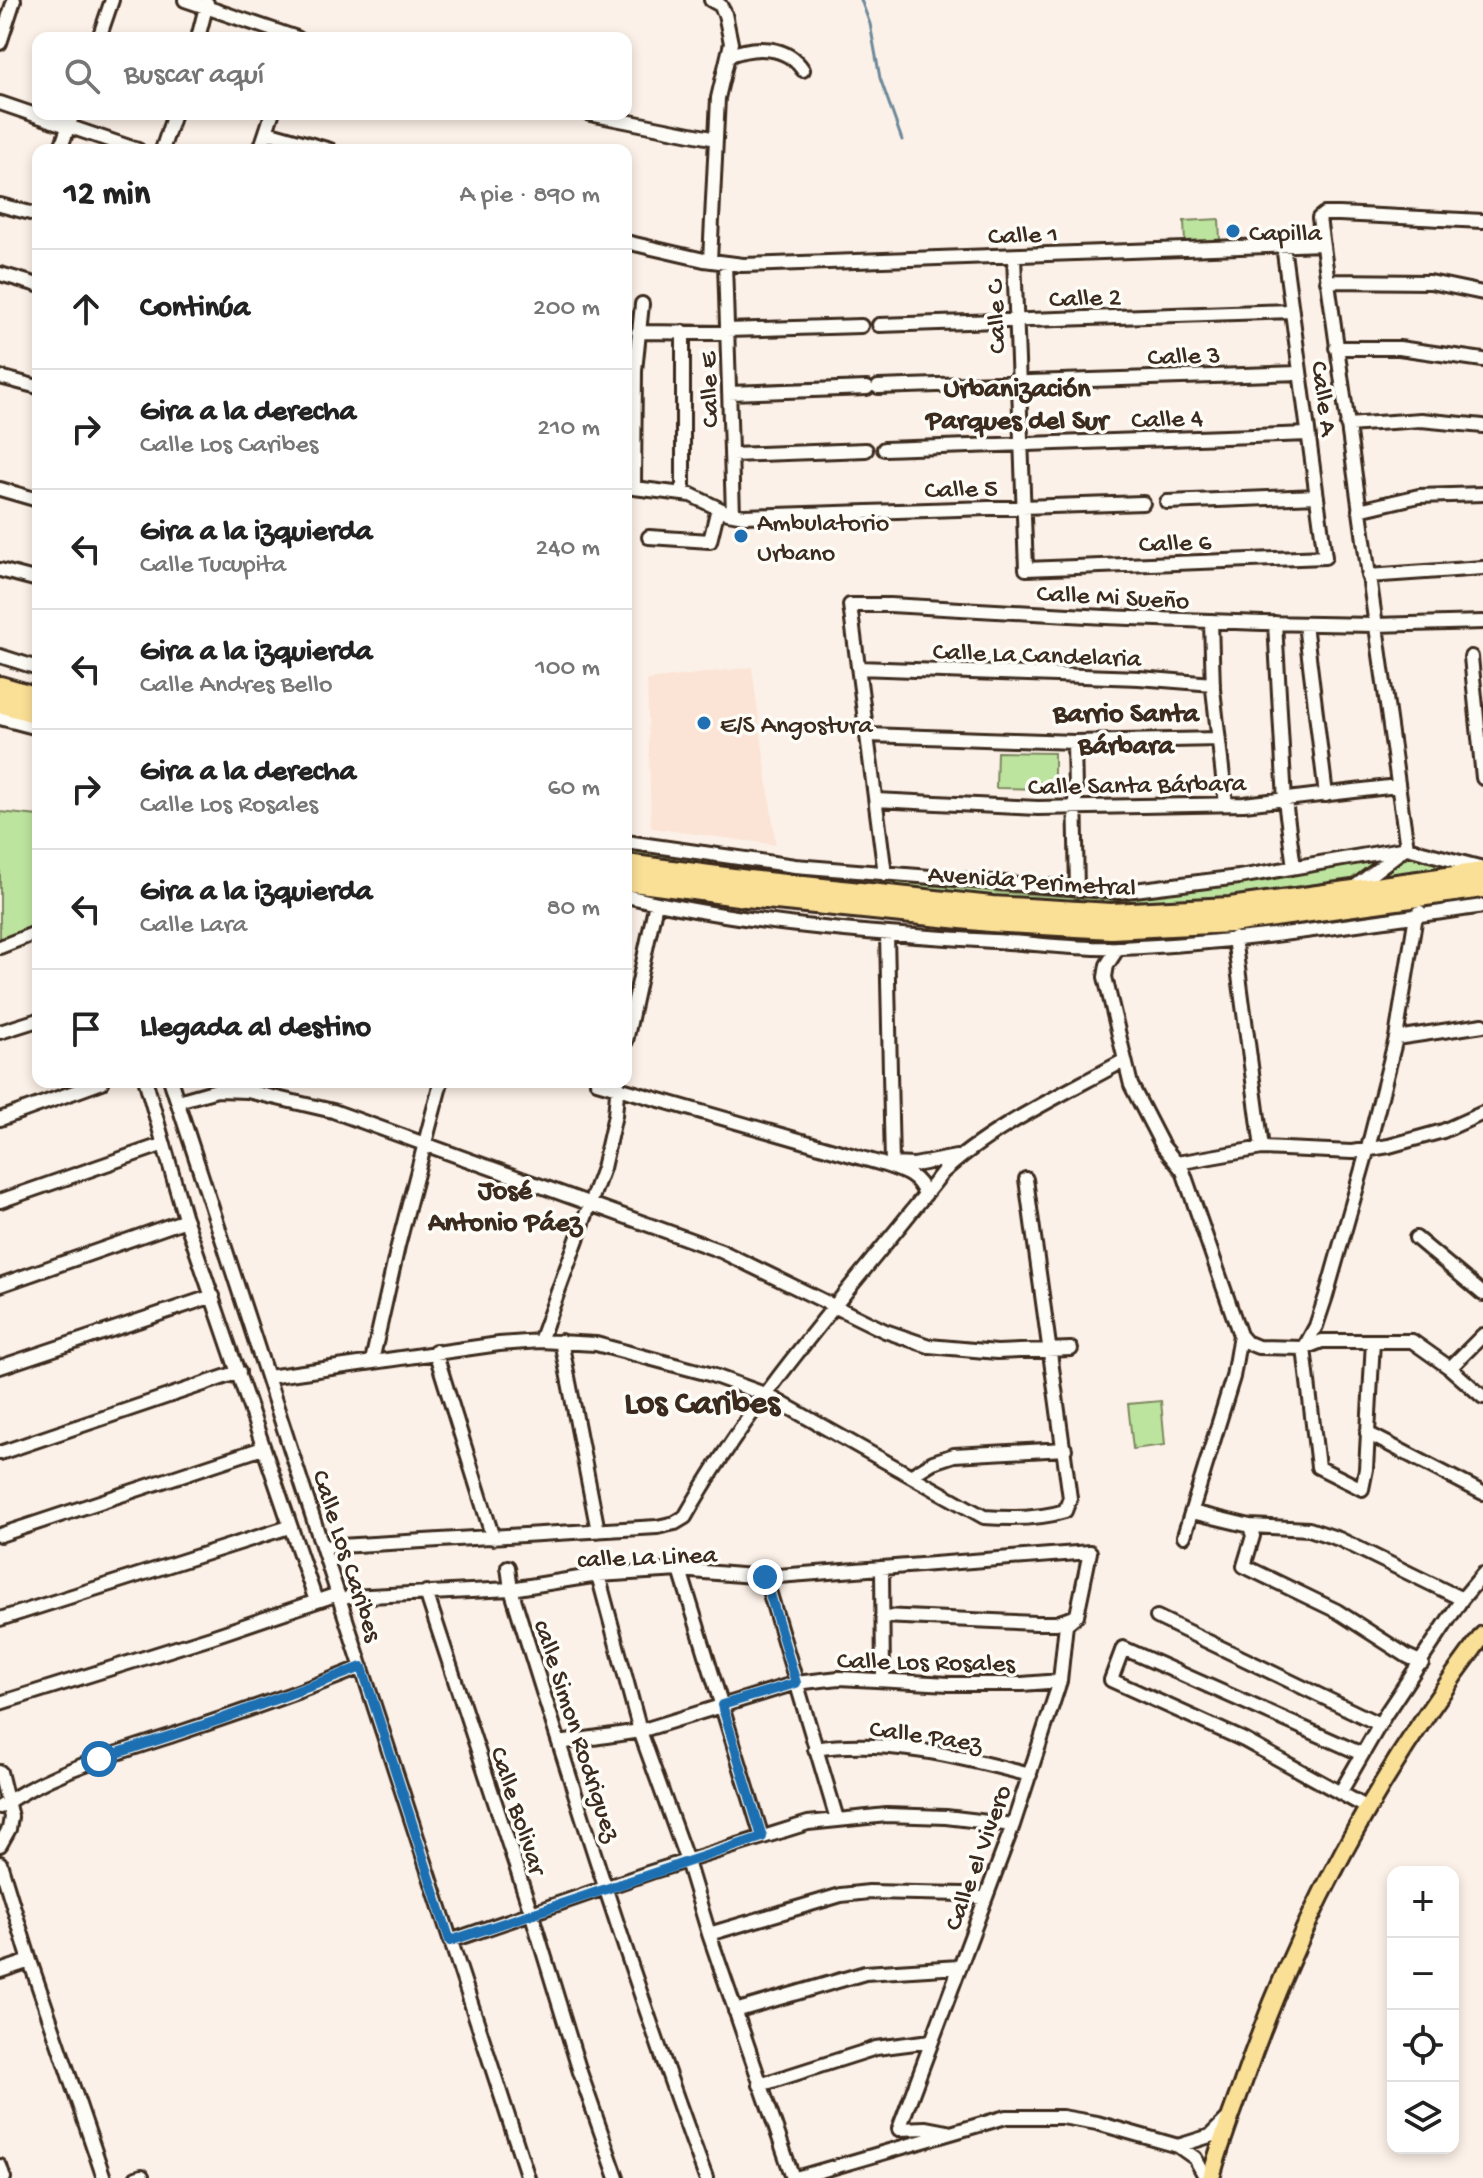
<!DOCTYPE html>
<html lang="es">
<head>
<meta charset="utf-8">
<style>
  body { margin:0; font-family:"Gochi Hand",sans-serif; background:#f2f2f2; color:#222 }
  .controls { position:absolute; right:24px; bottom:24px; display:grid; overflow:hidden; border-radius:16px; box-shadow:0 4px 12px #0003 }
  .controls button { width:72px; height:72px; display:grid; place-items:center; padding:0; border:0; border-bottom:2px solid #e0e0e0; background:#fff; color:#222; font:40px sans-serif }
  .stop { position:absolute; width:24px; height:24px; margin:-18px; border:6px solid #1f6fb2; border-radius:50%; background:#fff }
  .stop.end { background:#1f6fb2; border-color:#fff; box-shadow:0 2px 8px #0008 }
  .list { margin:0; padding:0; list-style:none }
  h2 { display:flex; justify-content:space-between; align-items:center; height:104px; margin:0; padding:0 32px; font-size:34px }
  h2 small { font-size:26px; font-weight:400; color:#767676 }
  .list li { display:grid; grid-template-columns:52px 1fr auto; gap:24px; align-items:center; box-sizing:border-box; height:120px; padding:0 32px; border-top:2px solid #e0e0e0 }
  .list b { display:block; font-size:30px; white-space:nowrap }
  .list p { margin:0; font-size:26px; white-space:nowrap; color:#767676 }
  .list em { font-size:26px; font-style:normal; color:#767676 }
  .icon { flex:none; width:44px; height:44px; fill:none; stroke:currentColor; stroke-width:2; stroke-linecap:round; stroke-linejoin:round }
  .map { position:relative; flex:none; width:1483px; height:2178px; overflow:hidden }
  .search { position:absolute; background:#fff; box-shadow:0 4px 12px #0003; left:32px; top:32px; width:600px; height:88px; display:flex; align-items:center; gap:20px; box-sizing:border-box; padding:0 28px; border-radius:16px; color:#767676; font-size:30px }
  .panel { position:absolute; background:#fff; box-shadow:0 4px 12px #0003; left:32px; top:144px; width:600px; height:944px; border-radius:16px }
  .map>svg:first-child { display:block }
  .built { fill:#fbe4d6 }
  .green { fill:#bde49f; stroke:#7c875e; stroke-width:2 }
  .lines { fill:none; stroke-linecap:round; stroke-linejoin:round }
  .stream { stroke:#6c889a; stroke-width:3 }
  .minor-casing { stroke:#3b2a1e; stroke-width:18 }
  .major-casing { stroke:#3b2a1e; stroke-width:22 }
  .highway-casing { stroke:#3b2a1e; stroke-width:24 }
  .minor { stroke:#fdfcf7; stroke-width:12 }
  .major { stroke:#fadf96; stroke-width:16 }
  .highway { stroke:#fadf96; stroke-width:18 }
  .route { stroke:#1f6fb2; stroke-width:10 }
  .poi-dot { fill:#1f6fb2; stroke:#fdfcf7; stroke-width:3 }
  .labels { text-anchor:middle; stroke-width:7; stroke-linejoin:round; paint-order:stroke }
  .poi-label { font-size:26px; fill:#3b2a1e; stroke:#fdfcf7; text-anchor:start }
  .street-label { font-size:26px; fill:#3b2a1e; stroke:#fdfcf7 }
  .neighbourhood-label { font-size:28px; font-weight:bold; fill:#3b2a1e; stroke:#fdfcf7 }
  .district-label { font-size:34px; font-weight:bold; fill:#3b2a1e; stroke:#fdfcf7 }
</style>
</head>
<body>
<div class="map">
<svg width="1483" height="2178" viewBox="0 0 1483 2178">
  <rect width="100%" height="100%" fill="#fcf1e8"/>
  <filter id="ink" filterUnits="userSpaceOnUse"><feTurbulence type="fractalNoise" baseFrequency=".0125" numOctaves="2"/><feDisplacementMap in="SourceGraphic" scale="16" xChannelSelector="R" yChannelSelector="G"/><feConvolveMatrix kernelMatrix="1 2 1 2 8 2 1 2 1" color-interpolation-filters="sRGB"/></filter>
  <g filter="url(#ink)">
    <path class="built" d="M752 667 776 845 651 828 647 680Z"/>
    <path class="green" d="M1219 219 1220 241 1185 243 1184 221Z
      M997 752 1054 753V789L996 788Z
      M0 812 38 816V926L0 939Z
      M626 848 748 861 764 870 759 872 639 858 626 856Z
      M1410 853 1424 861 1446 866 1375 878 1402 855Z
      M1377 859V862L1351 881 1343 883C1262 895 1182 904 1100 905 1005 906 902 889 808 878L795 871C901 879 1010 899 1117 896 1205 893 1291 874 1377 859Z
      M1161 1401 1165 1445 1133 1449 1128 1404Z"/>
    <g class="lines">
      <path class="stream" d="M861 0 870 24 880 78 902 140"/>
      <g class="minor-casing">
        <path id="minor" d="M185 0 297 38
          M99 38 112 0
          M198 38 207 3
          M0 43 14 0
          M728 56C754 45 787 45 803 70
          M0 103 138 150
          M590 114 716 139
          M267 132 330 150
          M60 150 73 114
          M162 150 174 114
          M260 150 272 114
          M0 205 38 215
          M626 242 704 260 743 265 1322 244
          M1014 256 1026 569 1325 557 1283 245
          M710 260 718 98 731 43 725 14 720 5 711 0
          M725 263 733 514
          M0 274 38 285
          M1327 281 1430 282 1483 293
          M879 325 1292 311
          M727 330 861 326
          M638 332 727 333
          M1336 348H1399L1483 360
          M0 377 38 387
          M878 387 1300 373
          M729 393 867 388
          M1347 425 1421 420 1483 426
          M884 449 1308 434
          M731 455 866 450
          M626 487 691 495 728 513 744 516 1143 503
          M634 487 635 371 642 304
          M0 489 38 500
          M683 493V332
          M1167 502 1317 496
          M1359 510 1419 496 1483 494
          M649 537 710 541 718 508
          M0 570 38 580
          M1368 576 1483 568
          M1211 621 1213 689 1226 804
          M1275 623 1285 801 1294 867
          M1305 624 1326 795
          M0 656 38 668
          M1471 657 1483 778
          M858 668 1139 678 1213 684
          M0 718 38 728
          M868 735 1074 742 1219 739
          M1074 742 1077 890
          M876 800 1038 808 1244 804 1397 786
          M626 842 795 866 1118 892 1239 877 1407 848 1483 868
          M1407 848 1319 218 1324 214H1339L1483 221
          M885 874 850 605H890L1105 617 1262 623 1375 625 1483 622
          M1352 889 1404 849
          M626 896C745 924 871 934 993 941 1035 943 1079 950 1121 948 1242 943 1364 923 1483 906
          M887 934 892 1164
          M1234 938 1262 1148
          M0 947 38 932
          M1118 948 1107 965 1105 977 1131 1085 1162 1145 1183 1171 1240 1335 1233 1377 1184 1536
          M0 1032 38 1020
          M1396 1038 1483 1025
          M626 1041 656 903
          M146 1082 184 1215 316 1601
          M171 1082 528 2178
          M597 1082 879 1163C898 1170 918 1173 925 1195
          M178 1101 217 1090 247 1091 333 1111 721 1251 885 1331 929 1346 997 1352 1071 1349
          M0 1119 102 1082
          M1177 1163 1262 1148 1352 1152 1389 1146 1443 1131 1483 1113
          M891 1164 914 1165 956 1157
          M0 1201 164 1144
          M1416 1238 1483 1294
          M0 1285 186 1220
          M1240 1335 1246 1342 1258 1347 1304 1348 1322 1341H1412L1450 1368 1483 1397
          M540 1341 603 1168 615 1115 618 1082
          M561 1341 598 1531
          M1373 1341 1366 1469 1362 1489 1318 1467 1304 1348 1316 1326 1326 1296 1368 1148 1396 1038 1416 915 1420 912
          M435 1351 493 1538
          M372 1361 398 1246 441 1082
          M0 1367 213 1296
          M1450 1368 1483 1335
          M268 1377 499 1344 540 1341 596 1344 709 1374 767 1395 984 1517C1010 1519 1040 1519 1065 1511L1070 1498 1026 1179
          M1367 1433 1483 1493
          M0 1453 239 1372
          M912 1475 933 1462 954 1455 1065 1449
          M1192 1512 1250 1526 1309 1529 1339 1539 1462 1599
          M1250 1526 1253 1536 1244 1566 1337 1611 1407 1656 1422 1663
          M0 1535 263 1448
          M323 1547 657 1527 675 1523 685 1517C756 1391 855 1285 942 1173 991 1127 1066 1093 1125 1060
          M508 1567 511 1589C572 1786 634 1984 706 2178
          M882 1568 883 1680
          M680 1570 762 1837
          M598 1575 640 1731 687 1861 709 1934 793 2178
          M765 1577 837 1819
          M426 1592 531 1912 580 2072 617 2178
          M349 1597 511 1589 598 1575 680 1570 765 1577 1090 1552 1077 1615 1066 1624 1060 1681 1013 1825 899 2129 926 2128 947 2132
          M882 1616 1036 1623H1056L1074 1617
          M1157 1617 1379 1724
          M0 1619 289 1527
          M0 1703 211 1637 338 1594
          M559 1743 640 1731 796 1683 839 1678 949 1684H1022L1060 1681
          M815 1749C887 1738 961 1757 1030 1775
          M1362 1754 1123 1648 1111 1680 1244 1740 1366 1807
          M0 1772 11 1817 9 1829 0 1845
          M1340 1793 1385 1715 1462 1599 1483 1574
          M0 1807C53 1770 116 1754 176 1734 239 1713 301 1692 362 1667
          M0 1863 30 1961 104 2178
          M709 1934 841 1895 869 1892 964 1894 985 1899
          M450 1941 651 1872 808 1823 887 1815 946 1817 1013 1825
          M0 1971 30 1961
          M735 2011 865 1973 959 1967
          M760 2085 876 2048 931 2041
          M1178 2146 1210 2136 1226 2120
          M0 2166 4 2178
          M136 2178 142 2176
          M796 2178 1006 2117H1062L1097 2123 1178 2146 1195 2158 1206 2178"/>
      </g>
      <g class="major-casing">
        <path id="major" d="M1211 2178C1219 2146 1231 2116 1242 2085 1299 1918 1377 1777 1483 1635"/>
      </g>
      <g class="highway-casing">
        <path id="highway" d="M0 686 38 697
          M0 703 38 714
          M626 864 748 880 992 906 1111 913 1230 907 1483 872
          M626 881 746 897 990 922 1111 929 1231 923 1483 888"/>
      </g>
      <use href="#minor" class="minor"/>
      <use href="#major" class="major"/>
      <use href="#highway" class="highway"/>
    </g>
  </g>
  <g class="lines" filter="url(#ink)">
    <path class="route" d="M99 1759 219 1720 362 1667 450 1941 762 1837 722 1705 796 1683 765 1577"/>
  </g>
  <g class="poi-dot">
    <circle cx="1233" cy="231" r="8"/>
    <circle cx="741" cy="536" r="8"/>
    <circle cx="704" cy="723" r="8"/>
  </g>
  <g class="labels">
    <g class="poi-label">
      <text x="1249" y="240">Capilla</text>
      <text x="757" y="530">Ambulatorio<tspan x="757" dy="30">Urbano</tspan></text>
      <text x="720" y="732">E/S Angostura</text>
    </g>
    <g class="street-label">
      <text transform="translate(1023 233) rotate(-2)" y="9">Calle 1</text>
      <text transform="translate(1085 296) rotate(-2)" y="9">Calle 2</text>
      <text transform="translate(994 317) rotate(-92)" y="9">Calle C</text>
      <text transform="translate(1184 354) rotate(-2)" y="9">Calle 3</text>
      <text transform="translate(707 390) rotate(-92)" y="9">Calle E</text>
      <text transform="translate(1326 398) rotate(82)" y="9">Calle A</text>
      <text transform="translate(1167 417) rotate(-2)" y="9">Calle 4</text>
      <text transform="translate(961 487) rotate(-2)" y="9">Calle 5</text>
      <text transform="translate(1175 541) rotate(-2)" y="9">Calle 6</text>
      <text transform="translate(1113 595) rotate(3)" y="9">Calle Mi Sueño</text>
      <text transform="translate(1037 653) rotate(2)" y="9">Calle La Candelaria</text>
      <text transform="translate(1137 783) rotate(-1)" y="9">Calle Santa Bárbara</text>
      <text transform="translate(1032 879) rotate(4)" y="9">Avenida Perimetral</text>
      <text transform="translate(349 1555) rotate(72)" y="9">Calle Los Caribes</text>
      <text transform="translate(647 1555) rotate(-2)" y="9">calle La Linea</text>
      <text transform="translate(926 1660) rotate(1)" y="9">Calle Los Rosales</text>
      <text transform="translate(579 1730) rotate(72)" y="9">calle Simon Rodriguez</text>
      <text transform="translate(926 1734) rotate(8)" y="9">Calle Paez</text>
      <text transform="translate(520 1810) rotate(72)" y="9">Calle Bolivar</text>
      <text transform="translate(976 1857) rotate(-70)" y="9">Calle el Vivero</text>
    </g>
    <g class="neighbourhood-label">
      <text x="1017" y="396">Urbanización<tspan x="1017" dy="32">Parques del Sur</tspan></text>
      <text x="1126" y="721">Barrio Santa<tspan x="1126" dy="32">Bárbara</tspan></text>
      <text x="505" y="1198">José<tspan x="505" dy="32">Antonio Páez</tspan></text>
    </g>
    <g class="district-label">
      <text x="702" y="1412">Los Caribes</text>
    </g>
  </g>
</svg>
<div class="controls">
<button>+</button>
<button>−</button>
<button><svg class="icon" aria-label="locate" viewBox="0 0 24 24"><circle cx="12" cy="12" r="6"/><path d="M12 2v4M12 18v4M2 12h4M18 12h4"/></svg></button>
<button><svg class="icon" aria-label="layers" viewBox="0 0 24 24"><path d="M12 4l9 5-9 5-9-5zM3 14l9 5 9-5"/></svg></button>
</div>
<div class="stop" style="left:99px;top:1759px"></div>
<div class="stop end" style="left:765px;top:1577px"></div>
<div class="search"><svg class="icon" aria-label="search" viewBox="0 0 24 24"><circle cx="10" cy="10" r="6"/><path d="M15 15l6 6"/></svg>Buscar aquí</div>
<section class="panel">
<h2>12 min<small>A pie · 890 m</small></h2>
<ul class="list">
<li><svg class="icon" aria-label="ahead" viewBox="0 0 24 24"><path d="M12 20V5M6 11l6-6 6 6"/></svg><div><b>Continúa</b></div><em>200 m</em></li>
<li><svg class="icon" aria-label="right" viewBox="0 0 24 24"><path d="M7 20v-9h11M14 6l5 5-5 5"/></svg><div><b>Gira a la derecha</b><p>Calle Los Caribes</p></div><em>210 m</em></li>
<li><svg class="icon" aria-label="left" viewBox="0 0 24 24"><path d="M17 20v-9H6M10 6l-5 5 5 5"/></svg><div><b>Gira a la izquierda</b><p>Calle Tucupita</p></div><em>240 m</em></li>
<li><svg class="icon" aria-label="left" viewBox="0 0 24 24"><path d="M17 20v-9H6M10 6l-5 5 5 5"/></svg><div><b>Gira a la izquierda</b><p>Calle Andres Bello</p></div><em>100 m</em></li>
<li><svg class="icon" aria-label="right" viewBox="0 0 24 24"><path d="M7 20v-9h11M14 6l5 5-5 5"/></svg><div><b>Gira a la derecha</b><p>Calle Los Rosales</p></div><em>60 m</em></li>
<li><svg class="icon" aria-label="left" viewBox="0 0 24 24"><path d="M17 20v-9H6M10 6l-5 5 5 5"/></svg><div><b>Gira a la izquierda</b><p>Calle Lara</p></div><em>80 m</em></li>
<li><svg class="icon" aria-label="arrive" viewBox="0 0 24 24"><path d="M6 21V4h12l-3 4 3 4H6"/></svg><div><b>Llegada al destino</b></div></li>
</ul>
</section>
</div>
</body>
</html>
